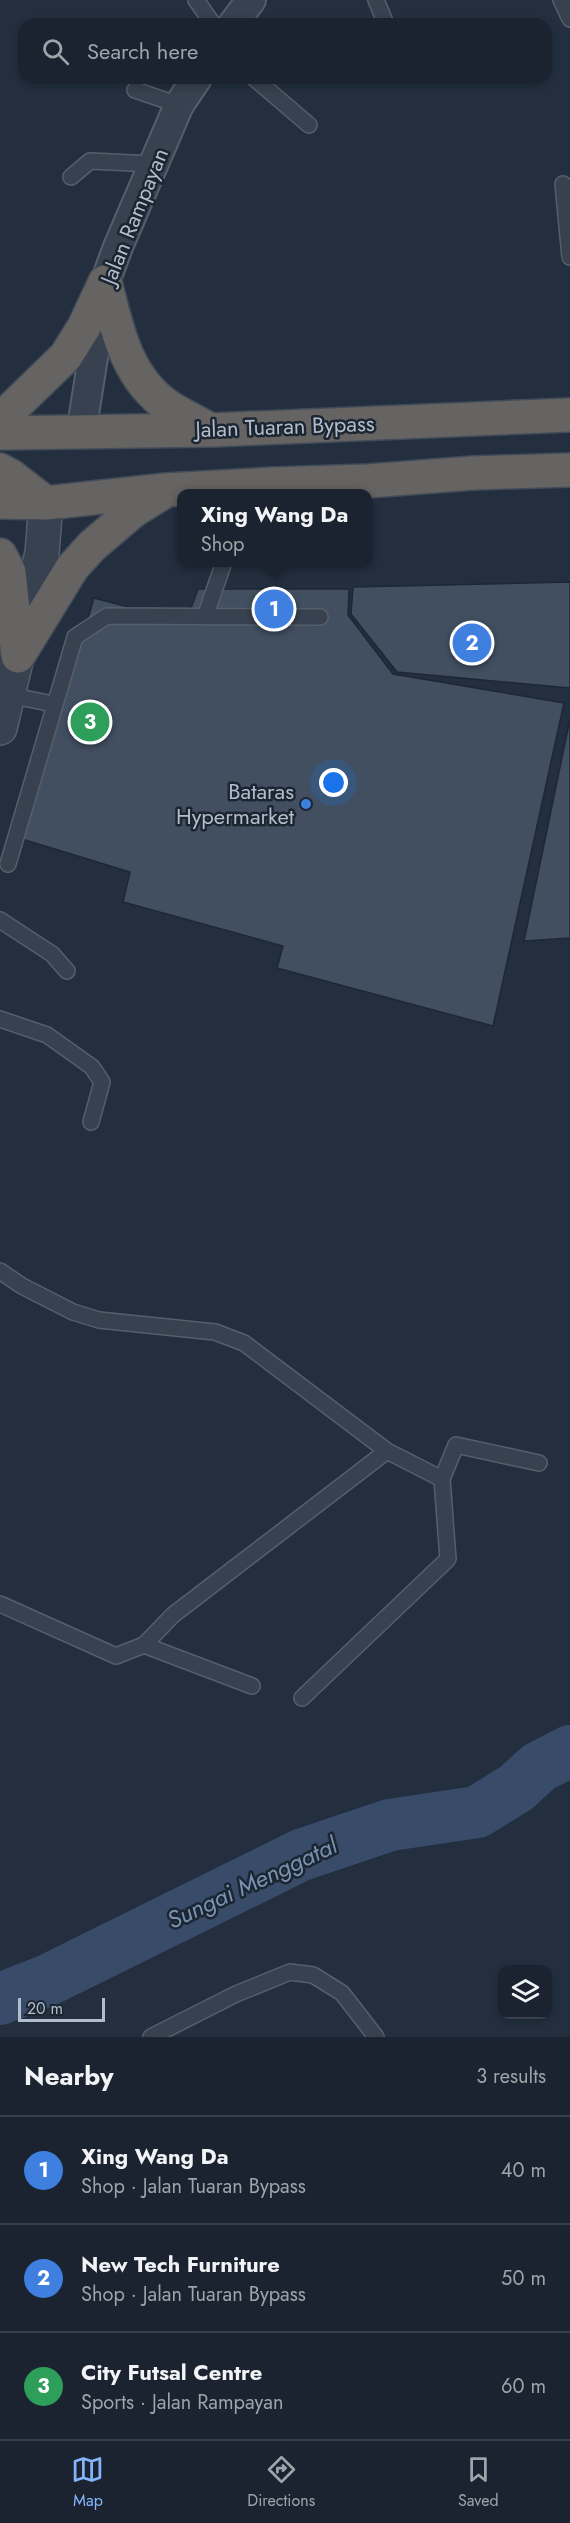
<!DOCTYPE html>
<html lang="en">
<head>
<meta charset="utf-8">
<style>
  body { margin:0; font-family:Jost,sans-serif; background:#272f3b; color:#f1f3f6 }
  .controls { position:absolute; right:18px; bottom:18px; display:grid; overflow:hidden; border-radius:12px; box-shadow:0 3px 9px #0003 }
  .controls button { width:54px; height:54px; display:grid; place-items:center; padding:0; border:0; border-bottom:2px solid #38404b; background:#1a232f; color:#f1f3f6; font:30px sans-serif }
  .scale { position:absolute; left:18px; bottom:15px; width:87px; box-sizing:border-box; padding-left:6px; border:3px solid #b3bcca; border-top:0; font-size:16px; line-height:21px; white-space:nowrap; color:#b3bcca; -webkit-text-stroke:4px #1c2633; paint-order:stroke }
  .you { position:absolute; left:334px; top:783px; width:21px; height:21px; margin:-15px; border:4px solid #fff; border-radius:50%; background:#1a73e8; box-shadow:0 0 0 9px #1a73e833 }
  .badge { display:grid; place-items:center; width:39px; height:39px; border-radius:50%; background:#86b4fc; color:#fff; font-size:20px; font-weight:700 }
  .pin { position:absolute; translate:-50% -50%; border:3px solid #fff; box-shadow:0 2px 6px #0006 }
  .popup { position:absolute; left:177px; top:489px; width:195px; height:78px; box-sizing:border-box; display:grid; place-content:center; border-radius:12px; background:#1a232f; filter:drop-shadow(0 2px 4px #0005); font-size:20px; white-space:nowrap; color:#9fa4aa }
  .popup b { font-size:22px; color:#f1f3f6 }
  .popup::after { content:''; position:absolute; left:50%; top:100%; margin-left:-12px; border:12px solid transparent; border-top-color:#1a232f }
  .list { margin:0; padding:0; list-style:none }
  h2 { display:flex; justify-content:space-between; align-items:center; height:78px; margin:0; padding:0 24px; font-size:26px }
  h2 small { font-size:20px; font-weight:400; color:#9fa4aa }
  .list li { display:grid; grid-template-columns:39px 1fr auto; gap:18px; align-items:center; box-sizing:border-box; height:108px; padding:0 24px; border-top:2px solid #38404b }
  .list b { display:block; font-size:22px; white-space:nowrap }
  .list p { margin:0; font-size:20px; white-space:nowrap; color:#9fa4aa }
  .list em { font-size:20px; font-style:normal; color:#9fa4aa }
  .icon { flex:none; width:33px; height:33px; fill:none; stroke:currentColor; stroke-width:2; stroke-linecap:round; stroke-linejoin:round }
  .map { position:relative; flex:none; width:570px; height:2037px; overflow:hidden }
  .search { position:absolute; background:#1a232f; box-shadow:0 3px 9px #0003; left:18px; right:18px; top:18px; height:66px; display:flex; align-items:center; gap:15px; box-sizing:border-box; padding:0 21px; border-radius:18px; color:#9fa4aa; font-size:22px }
  .sheet { height:402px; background:#1a232f }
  nav { display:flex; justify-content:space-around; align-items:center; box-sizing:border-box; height:84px; border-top:2px solid #38404b; background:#1a232f; font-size:16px; color:#9fa4aa }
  nav a { display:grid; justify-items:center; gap:3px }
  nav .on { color:#86b4fc }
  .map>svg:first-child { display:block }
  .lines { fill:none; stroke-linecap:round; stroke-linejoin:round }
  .river { stroke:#384c69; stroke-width:52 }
  .building { fill:#424f61; stroke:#1e2835; stroke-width:1.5 }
  .service-casing { stroke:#555f6c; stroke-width:18 }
  .minor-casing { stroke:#555f6c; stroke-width:32 }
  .tertiary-casing { stroke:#555f6c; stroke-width:36 }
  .trunk-casing { stroke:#424c59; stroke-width:36 }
  .service { stroke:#37414f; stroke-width:15 }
  .minor { stroke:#37414f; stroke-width:28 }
  .tertiary { stroke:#37414f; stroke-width:33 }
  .trunk { stroke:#656462; stroke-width:33 }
  .shop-dot { fill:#3f7fe0; stroke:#1c2633; stroke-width:2 }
  .labels { text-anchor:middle; stroke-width:5; stroke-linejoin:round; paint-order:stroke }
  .street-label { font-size:22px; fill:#b3bcca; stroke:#1c2633 }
  .poi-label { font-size:22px; fill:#b3bcca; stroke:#1c2633; text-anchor:end }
  .water-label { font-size:24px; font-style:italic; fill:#7a92b2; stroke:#1c2633 }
</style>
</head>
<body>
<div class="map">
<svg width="570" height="2037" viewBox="0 0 570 2037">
  <rect width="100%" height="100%" fill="#232f3f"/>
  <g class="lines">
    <path class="river" d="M0 1999 46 1981 301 1855 390 1825 477 1812 516 1788 539 1767 570 1751"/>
  </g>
  <path class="building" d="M570 582V688L397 672 351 614 353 587Z
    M198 589H349L348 615 393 674 564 703 493 1026 277 968 283 946 123 902 130 872 22 839 94 598 186 622Z
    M570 719V938L524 941Z"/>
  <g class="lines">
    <g class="service-casing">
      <path id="service" d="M196 0 213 24
        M376 0 386 24
        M561 0 570 19
        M254 78 309 125
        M135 90 179 105
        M71 177 90 161 154 164
        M563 184 570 257
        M205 617 224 562
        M9 695 53 704
        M8 864 75 637 107 616 320 617
        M0 920 52 954 67 971
        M0 1019 47 1035 92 1067 102 1082 91 1122
        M0 1271 22 1286 73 1312 99 1320 215 1332 244 1343 387 1451 442 1479 456 1445 539 1463
        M0 1604 116 1656 144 1645 173 1615 387 1451
        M144 1645 252 1686
        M302 1698 448 1559 442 1479
        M151 2037 236 1994 290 1972 313 1975 342 1993 376 2037"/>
    </g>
    <g class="minor-casing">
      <path id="minor" d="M233 24 251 0
        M81 433 105 282 118 247 179 105 197 78"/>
    </g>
    <g class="tertiary-casing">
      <path id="tertiary" d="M0 728 42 553 46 503"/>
    </g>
    <g class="trunk-casing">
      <path id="trunk" d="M105 282C117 329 126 378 169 407 182 415 196 422 209 429
        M0 420 66 356 84 327 105 282
        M0 433 211 430 570 415
        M0 470 11 476 46 503
        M0 502 46 503 166 490 274 484 368 481 473 473 570 470
        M0 555 9 572 18 656
        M18 656 72 568 92 546 133 511 162 493"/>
    </g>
    <use href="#service" class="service"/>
    <use href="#minor" class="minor"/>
    <use href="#tertiary" class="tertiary"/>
    <use href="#trunk" class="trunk"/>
  </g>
  <circle class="shop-dot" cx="306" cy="804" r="6"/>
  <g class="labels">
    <g class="street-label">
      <text transform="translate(134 216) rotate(-68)" y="8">Jalan Rampayan</text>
      <text transform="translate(285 426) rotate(-2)" y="8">Jalan Tuaran Bypass</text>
    </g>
    <g class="poi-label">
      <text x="294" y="799">Bataras<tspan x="294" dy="25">Hypermarket</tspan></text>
    </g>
    <g class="water-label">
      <text transform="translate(252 1883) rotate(-25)" y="8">Sungai Menggatal</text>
    </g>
  </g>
</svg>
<div class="controls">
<button><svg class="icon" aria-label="layers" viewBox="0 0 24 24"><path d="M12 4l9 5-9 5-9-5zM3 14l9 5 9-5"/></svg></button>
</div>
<div class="scale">20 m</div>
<div class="you"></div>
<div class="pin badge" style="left:274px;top:609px;background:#3f7fe0">1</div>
<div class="popup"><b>Xing Wang Da</b>Shop</div>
<div class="pin badge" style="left:472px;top:643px;background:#3f7fe0">2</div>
<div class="pin badge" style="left:90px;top:722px;background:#2e9e5b">3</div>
<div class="search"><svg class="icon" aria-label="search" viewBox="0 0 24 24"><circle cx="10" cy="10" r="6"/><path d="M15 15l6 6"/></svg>Search here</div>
</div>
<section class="sheet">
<h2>Nearby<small>3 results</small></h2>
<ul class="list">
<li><span class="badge" style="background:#3f7fe0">1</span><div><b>Xing Wang Da</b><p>Shop · Jalan Tuaran Bypass</p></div><em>40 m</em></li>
<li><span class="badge" style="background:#3f7fe0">2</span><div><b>New Tech Furniture</b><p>Shop · Jalan Tuaran Bypass</p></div><em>50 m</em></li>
<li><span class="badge" style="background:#2e9e5b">3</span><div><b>City Futsal Centre</b><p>Sports · Jalan Rampayan</p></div><em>60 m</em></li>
</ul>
</section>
<nav>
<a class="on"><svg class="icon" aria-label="map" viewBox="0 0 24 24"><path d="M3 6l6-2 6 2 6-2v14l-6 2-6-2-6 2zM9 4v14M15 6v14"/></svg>Map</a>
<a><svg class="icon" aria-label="directions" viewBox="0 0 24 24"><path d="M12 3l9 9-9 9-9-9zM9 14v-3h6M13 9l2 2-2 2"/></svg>Directions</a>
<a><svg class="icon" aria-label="saved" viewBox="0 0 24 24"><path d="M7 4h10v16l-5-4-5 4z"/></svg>Saved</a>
</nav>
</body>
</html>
